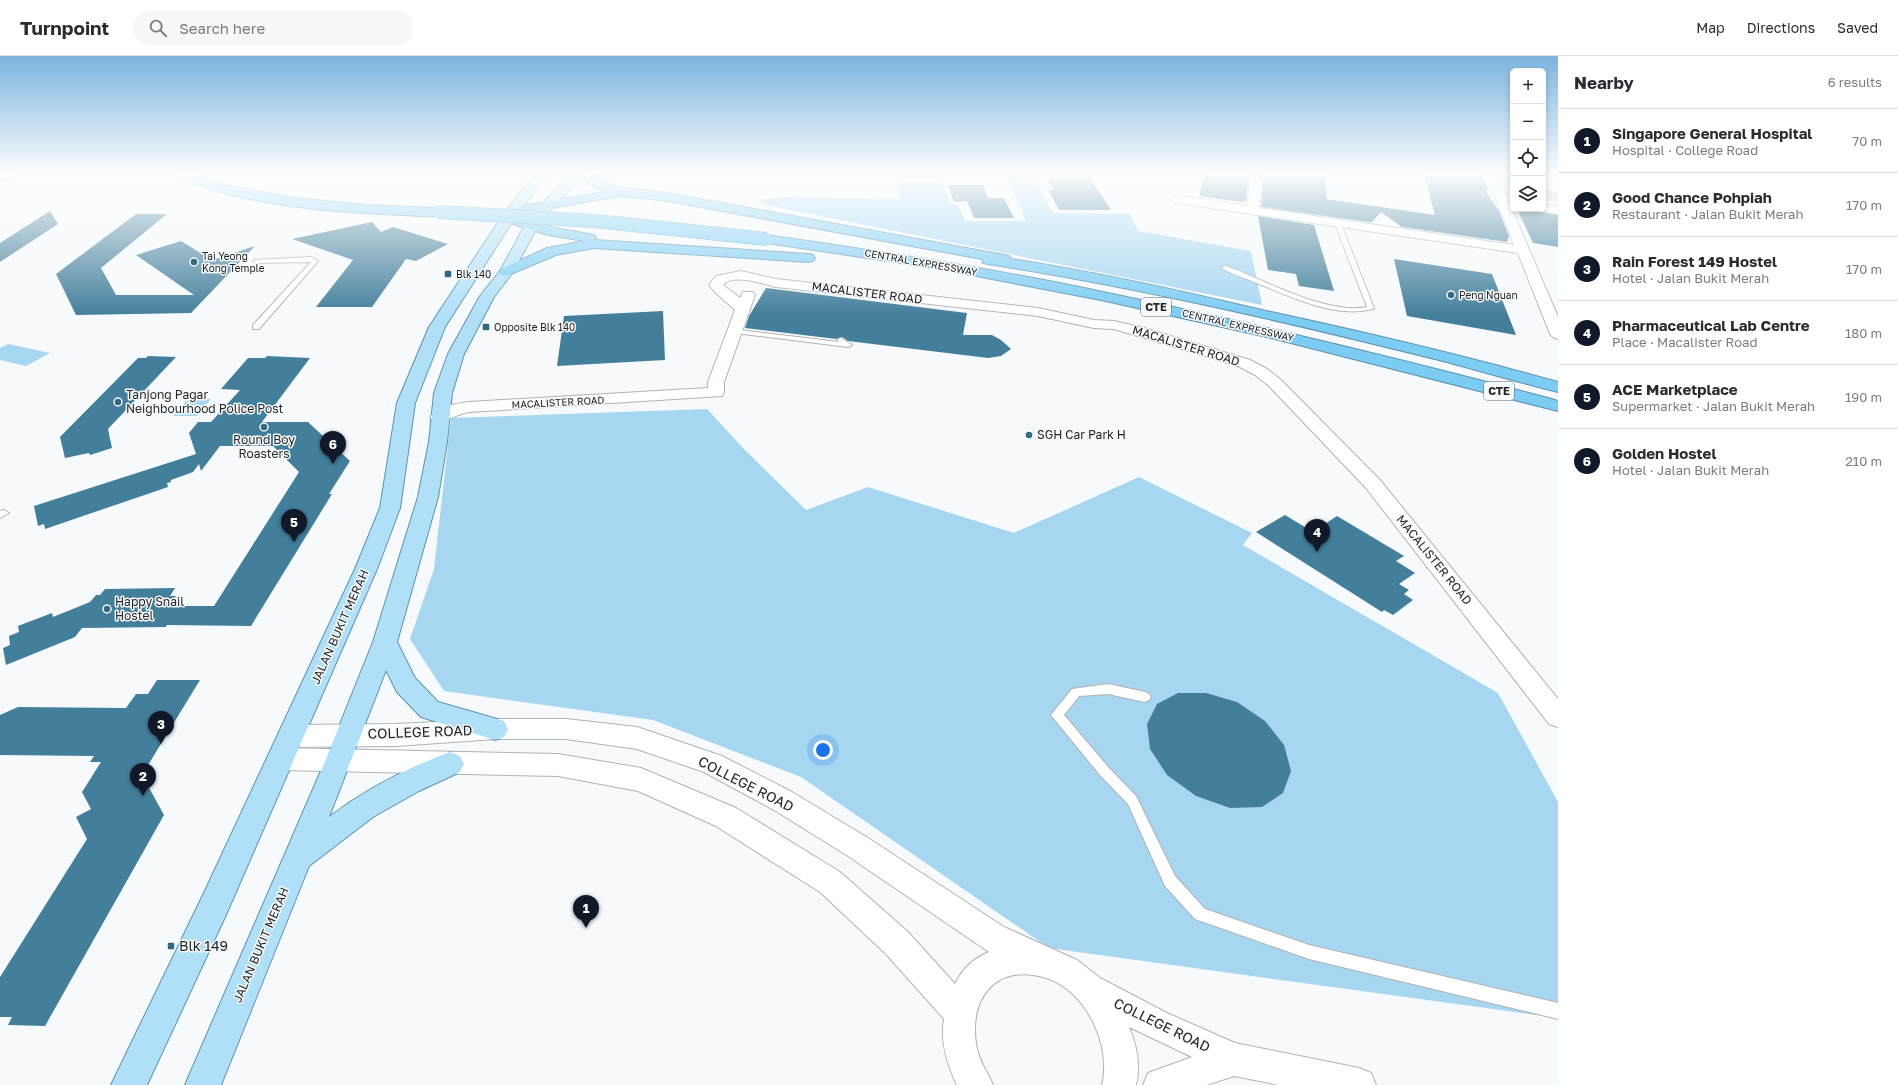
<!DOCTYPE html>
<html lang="en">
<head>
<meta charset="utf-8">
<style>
  body { margin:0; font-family:"Golos Text",sans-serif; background:#f7f7f7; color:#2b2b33 }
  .controls { position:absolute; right:12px; top:12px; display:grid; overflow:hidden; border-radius:6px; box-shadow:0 2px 6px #0003 }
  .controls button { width:36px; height:36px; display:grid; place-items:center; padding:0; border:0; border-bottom:1px solid #e1e1e2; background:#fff; color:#2b2b33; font:20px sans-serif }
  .you { position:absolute; left:823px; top:694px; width:14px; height:14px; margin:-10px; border:3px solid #fff; border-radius:50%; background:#1a73e8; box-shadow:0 0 0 6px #1a73e833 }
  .badge { display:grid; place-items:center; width:26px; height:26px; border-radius:50%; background:#111827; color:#fff; font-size:13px; font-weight:700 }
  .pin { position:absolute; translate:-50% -33px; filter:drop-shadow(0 1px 2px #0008) }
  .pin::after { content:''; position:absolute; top:21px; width:14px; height:12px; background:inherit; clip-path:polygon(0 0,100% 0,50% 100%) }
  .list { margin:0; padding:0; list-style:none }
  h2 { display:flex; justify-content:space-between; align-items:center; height:52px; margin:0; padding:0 16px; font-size:17px }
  h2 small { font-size:13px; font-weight:400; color:#7c7c81 }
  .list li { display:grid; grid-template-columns:26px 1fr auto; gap:12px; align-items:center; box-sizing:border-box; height:64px; padding:0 16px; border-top:1px solid #e1e1e2 }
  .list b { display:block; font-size:15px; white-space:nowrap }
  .list p { margin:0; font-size:13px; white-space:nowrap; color:#7c7c81 }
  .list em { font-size:13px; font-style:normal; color:#7c7c81 }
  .icon { flex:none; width:22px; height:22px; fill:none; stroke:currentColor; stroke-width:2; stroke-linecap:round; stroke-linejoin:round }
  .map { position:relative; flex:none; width:1558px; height:1029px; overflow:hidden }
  header { display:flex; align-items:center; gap:24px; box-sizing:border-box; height:56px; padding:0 20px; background:#fff; border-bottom:1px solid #e1e1e2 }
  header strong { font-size:19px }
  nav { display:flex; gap:22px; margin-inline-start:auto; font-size:14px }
  .search { width:280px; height:36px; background:#f7f7f7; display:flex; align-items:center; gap:10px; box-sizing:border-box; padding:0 14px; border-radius:22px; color:#7c7c81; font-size:15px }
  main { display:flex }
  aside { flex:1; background:#fff }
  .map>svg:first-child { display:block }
  .green { fill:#a6d6f0 }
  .building { fill:#437f9b }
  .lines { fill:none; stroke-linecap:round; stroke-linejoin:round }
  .lane-casing { stroke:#b0b3b5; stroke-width:2 }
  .street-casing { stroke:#b0b3b5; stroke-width:2 }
  .primary-casing { stroke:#5e92ac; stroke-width:2 }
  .highway-casing { stroke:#5e92ac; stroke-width:2 }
  .lane { fill:#fff; fill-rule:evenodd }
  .street { fill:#fff; fill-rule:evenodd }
  .primary { fill:#b0e0f8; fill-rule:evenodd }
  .highway { fill:#7cccf3; fill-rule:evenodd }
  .highway-bridge-casing { stroke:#5e92ac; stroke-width:14; stroke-linecap:butt }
  .highway-bridge { stroke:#7cccf3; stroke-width:13 }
  .poi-dot { fill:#326a84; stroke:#f6fafc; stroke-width:1.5 }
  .labels { text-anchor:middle; stroke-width:3; stroke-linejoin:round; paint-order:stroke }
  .far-poi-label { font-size:10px; fill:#252727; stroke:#f6fafc; text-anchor:start }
  .far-street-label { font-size:10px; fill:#252727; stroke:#f6fafc }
  .shield { fill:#f6fafc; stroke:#646667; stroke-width:1 }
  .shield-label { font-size:11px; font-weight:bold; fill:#252727 }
  .street-label { font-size:12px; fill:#252727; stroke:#f6fafc }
  .poi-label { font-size:12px; fill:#252727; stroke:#f6fafc; text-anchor:start }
  .near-street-label { font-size:14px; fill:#252727; stroke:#f6fafc }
  .near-poi-label { font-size:14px; fill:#252727; stroke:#f6fafc; text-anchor:start }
</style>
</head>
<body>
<header>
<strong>Turnpoint</strong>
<div class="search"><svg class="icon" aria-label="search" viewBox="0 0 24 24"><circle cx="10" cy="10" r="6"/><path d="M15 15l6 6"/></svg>Search here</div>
<nav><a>Map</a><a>Directions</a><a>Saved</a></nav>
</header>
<main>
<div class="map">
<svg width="1558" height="1029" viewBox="0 0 1558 1029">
  <rect width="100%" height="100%" fill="#f6fafc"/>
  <path class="green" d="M1499 116H1513V140H1507Z
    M1031 119 1053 157 1130 158 1138 175 1251 195 1262 249 766 149 758 144 779 141 900 143 896 125H942L950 148 958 149 965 165H1026L1007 120Z
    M1543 124 1558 129V146L1543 144Z
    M8 288 50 297 26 310 0 304V292Z
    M188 343H211L197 360H173Z
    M707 353 743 392 806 454 868 431 1014 477 1139 421 1252 477 1243 489 1498 637 1558 746V962L1049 892 801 721 653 664 444 635 410 583 434 513 451 362Z"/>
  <path class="building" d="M1205 116H1249L1246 145 1241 146 1199 140Z
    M1264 116H1325L1327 143 1435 159 1423 116H1472L1483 122 1488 133 1486 136 1498 153 1509 180 1507 186 1402 171 1381 156 1372 166H1368L1261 151Z
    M1047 122H1090L1111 154H1059L1048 134H1054Z
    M948 129H983L988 142H1004L1014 162H974L967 145 954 146Z
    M1517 153H1537L1539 156 1558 159V191L1533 187Z
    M50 155 58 168 0 206V187Z
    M136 158H167L101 212 116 239H194L136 199 181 185 212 204 255 190 191 257 76 259 56 218Z
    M1258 160 1314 169 1334 235 1299 230 1296 218 1268 214Z
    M372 166 381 176 393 171 448 188 416 205 406 203 372 251H316L353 204 292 183Z
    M1394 203 1492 218 1516 279 1407 260Z
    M766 232 967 257 963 279H992L1001 284 1011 293 1001 300 988 302 848 285 842 281 836 283 745 272 749 260Z
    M663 255 665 304 557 310 564 260Z
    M148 300 176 301 108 373 112 392 90 399 89 397 65 402 60 381 138 302H146Z
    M267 300 310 302 262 366H308L350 405 329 438H332L251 570 167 569 166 571 82 572 75 581 6 609 3 592 10 589 9 580 19 576 18 570 52 557 53 561 90 546 96 539H100L105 533 175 532 170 540H176L169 550H214L299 416 273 390H220L201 415 199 408 193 416 171 424V426L167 427 168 431 45 473 44 468 38 470 34 450 196 398 189 377 198 366H211L240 334 221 333 248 302H265Z
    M1285 459 1313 476 1337 460 1404 500 1396 505 1415 517 1399 528 1409 534 1404 538 1413 544 1393 559 1384 554 1382 556 1256 476Z
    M157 624H200L142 719 164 759 45 970 8 969 12 961H0V921L87 783 76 761 91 753 82 736 101 706H90L94 700 0 699V659L18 651 126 652 136 638H148Z
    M1178 637H1206L1237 646 1265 665 1284 689 1291 715 1283 737 1262 751 1230 752 1196 740 1167 719 1150 693 1147 668 1157 648Z"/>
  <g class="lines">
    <g class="lane-casing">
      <path id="lane" d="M1338 166 1341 168 1374 252 1373 253C1333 263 1289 240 1252 225 1242 221 1229 217 1221 211L1226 210C1265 224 1326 259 1367 251L1335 168Z
        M311 201 318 205 259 273H253V269L311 206 256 207 253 205 254 204Z
        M732 273 839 286 837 284 841 282 852 289 848 291 735 277 731 275Z
        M4 454 9 457 0 462V455Z
        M1108 628 1145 636 1149 638 1151 641 1149 644 1145 646 1108 638 1079 640 1064 659 1108 711 1136 740 1175 820 1205 853 1309 889 1558 947V963L1309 903 1195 863 1165 830 1128 748 1100 719 1051 659 1072 633Z"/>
    </g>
    <g class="street-casing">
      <path id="street" d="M1251 116H1263L1259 152 1514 189 1485 116H1496L1558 261V283L1553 281 1550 278 1518 197 1176 147 1170 143 1176 139 1247 150Z
        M1500 116H1513V122Z
        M1543 125 1558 129V136L1543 132Z
        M1543 148 1558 150V158L1539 155 1538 153H1543Z
        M741 215 776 223 1038 252 1094 264 1114 265 1144 272 1250 304 1267 313 1281 324 1380 424 1558 643V671L1549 668 1366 432 1269 330 1255 319 1238 310 1114 273 1094 272 1038 260 776 231C763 228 733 217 723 229L740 242 743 236H753L755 239 724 326V336L722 340 469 356C456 358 444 368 433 365L430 361C438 349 456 348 469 346L708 332V326L735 254 716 237 709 229 716 220Z
        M495 663H566L637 671 722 700 792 736 868 782 1004 871 1077 904 1100 922 1167 957 1235 987 1359 1012 1371 1017 1376 1029H1279L1234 1020 1207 1029H1143L1148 1017 1192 1001 1129 971C1137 990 1141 1009 1136 1029H1102C1112 990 1086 934 1046 922 994 906 967 945 977 993 980 1006 988 1017 993 1029H957C947 1008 940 986 944 963L886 898 820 836 716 770 638 735 558 720 281 714 272 711 268 703 272 695 281 692 558 698 641 712 736 752 840 816 908 876 955 928C962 913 974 902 989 896L848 800 774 754 704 716 637 693 566 683H495L396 690 291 691 282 688 278 680 282 672 291 669 396 668Z"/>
    </g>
    <g class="primary-casing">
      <path id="primary" d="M537 116H549L514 163 445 271 415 347 400 452 377 513 225 861 147 1029H111L203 839 355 513 380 452 397 347 429 271 503 159Z
        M573 116H586L552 152 538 170 513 216 494 241 464 298 452 337 447 386 438 441 397 586 415 622 438 646 504 665 508 673 504 681 495 684 421 661 397 636 386 614 329 761C366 733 407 712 450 696L460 700 464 708 460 716 419 735 373 761 309 810 221 1029H185L326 703 373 586 418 441 429 386 434 337 448 298 480 240 500 215 525 169 544 146Z"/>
    </g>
    <g class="highway-casing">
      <path id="highway" d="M3 116H19L0 126V118Z
        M173 116H188L224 129 295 142 366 149 438 152 442 153 444 156 442 159C430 162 415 159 403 159 335 156 259 151 195 128 188 125 178 122 173 116Z
        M579 116H592L606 127 616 131 668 137 1004 199 1009 200 1011 203C1097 216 1182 235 1266 255 1364 276 1461 299 1558 326V336C1521 327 1484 316 1447 306 1295 268 1142 232 988 208L983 207 982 203 668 145 623 140 595 144 514 159 510 158 508 155 510 152 514 151 605 136 588 127Z
        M508 158 555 172 594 179 596 182 594 184 808 198 813 199 815 202 813 205 808 206 594 192 556 199 506 220 501 219 499 216 501 213 547 192 585 185 548 179 503 165 502 162 503 159Z
        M766 179C879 195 991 212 1103 236 1252 267 1401 303 1548 342L1558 345V355L1267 281 1101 244 934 212 761 186 759 183 761 180Z"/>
    </g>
    <use href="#lane" class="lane"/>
    <use href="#street" class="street"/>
    <use href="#primary" class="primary"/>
    <use href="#highway" class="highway"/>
    <g class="highway-bridge-casing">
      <path id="highway-bridge" d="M438 156 595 165 766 183"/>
    </g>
    <use href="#highway-bridge" class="highway-bridge"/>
  </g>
  <linearGradient id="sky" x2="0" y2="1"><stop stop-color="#7bb4df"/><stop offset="0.45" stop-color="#fbfdfe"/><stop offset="1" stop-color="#fbfdfe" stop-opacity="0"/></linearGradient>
  <rect width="1558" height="260" fill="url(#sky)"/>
  <g class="poi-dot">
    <circle cx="194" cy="206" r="4"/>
    <rect x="444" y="214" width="8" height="8" rx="2"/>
    <circle cx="1451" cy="239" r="4"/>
    <rect x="482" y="267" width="8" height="8" rx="2"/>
    <circle cx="118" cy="346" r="4"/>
    <circle cx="264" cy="371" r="4"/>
    <circle cx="1029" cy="379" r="4"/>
    <circle cx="107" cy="553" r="4"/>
    <rect x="167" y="886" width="8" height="8" rx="2"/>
  </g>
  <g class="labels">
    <g class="far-poi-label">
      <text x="202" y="204">Tai Yeong<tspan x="202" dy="12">Kong Temple</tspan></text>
      <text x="456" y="222">Blk 140</text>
      <text x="1459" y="243">Peng Nguan</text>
      <text x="494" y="275">Opposite Blk 140</text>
    </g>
    <g class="far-street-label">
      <text transform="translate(921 206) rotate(10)" y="4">CENTRAL EXPRESSWAY</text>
      <text transform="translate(1238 269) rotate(13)" y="4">CENTRAL EXPRESSWAY</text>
      <text transform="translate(558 346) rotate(-3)" y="4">MACALISTER ROAD</text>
    </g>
    <g class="shield">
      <rect x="1141" y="242" width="30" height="18" rx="3"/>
      <rect x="1484" y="326" width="30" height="18" rx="3"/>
    </g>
    <g class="shield-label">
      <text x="1156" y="255">CTE</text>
      <text x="1499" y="339">CTE</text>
    </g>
    <g class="street-label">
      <text transform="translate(867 237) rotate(7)" y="4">MACALISTER ROAD</text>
      <text transform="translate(1186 290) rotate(17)" y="4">MACALISTER ROAD</text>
      <text transform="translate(1434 504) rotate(51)" y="4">MACALISTER ROAD</text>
      <text transform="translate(340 571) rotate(-66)" y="4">JALAN BUKIT MERAH</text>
      <text transform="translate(261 889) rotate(-67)" y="4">JALAN BUKIT MERAH</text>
    </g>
    <g class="poi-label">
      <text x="126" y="343">Tanjong Pagar<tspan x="126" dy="14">Neighbourhood Police Post</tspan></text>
      <text x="1037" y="383">SGH Car Park H</text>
      <text x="264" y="388" text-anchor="middle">Round Boy<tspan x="264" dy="14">Roasters</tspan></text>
      <text x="115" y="550">Happy Snail<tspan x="115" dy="14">Hostel</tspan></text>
    </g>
    <g class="near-street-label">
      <text transform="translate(420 676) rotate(-2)" y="5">COLLEGE ROAD</text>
      <text transform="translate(746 728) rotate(27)" y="5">COLLEGE ROAD</text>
      <text transform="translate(1162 969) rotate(26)" y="5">COLLEGE ROAD</text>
    </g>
    <g class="near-poi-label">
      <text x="179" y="895">Blk 149</text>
    </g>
  </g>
</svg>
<div class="controls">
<button>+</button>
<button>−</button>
<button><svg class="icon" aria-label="locate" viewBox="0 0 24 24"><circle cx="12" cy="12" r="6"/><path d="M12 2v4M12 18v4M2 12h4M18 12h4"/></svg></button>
<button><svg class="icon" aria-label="layers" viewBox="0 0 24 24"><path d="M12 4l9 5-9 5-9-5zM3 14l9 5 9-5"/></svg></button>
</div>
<div class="you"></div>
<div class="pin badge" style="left:586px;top:872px">1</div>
<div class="pin badge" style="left:143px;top:740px">2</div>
<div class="pin badge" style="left:161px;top:688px">3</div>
<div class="pin badge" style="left:1317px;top:496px">4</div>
<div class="pin badge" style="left:294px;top:486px">5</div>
<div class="pin badge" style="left:333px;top:408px">6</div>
</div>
<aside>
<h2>Nearby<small>6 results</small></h2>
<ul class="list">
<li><span class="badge">1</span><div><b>Singapore General Hospital</b><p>Hospital · College Road</p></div><em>70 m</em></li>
<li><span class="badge">2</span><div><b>Good Chance Pohpiah</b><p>Restaurant · Jalan Bukit Merah</p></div><em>170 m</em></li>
<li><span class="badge">3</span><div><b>Rain Forest 149 Hostel</b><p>Hotel · Jalan Bukit Merah</p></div><em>170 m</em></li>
<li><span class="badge">4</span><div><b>Pharmaceutical Lab Centre</b><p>Place · Macalister Road</p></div><em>180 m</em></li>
<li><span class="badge">5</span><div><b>ACE Marketplace</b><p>Supermarket · Jalan Bukit Merah</p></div><em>190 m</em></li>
<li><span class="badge">6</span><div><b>Golden Hostel</b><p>Hotel · Jalan Bukit Merah</p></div><em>210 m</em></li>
</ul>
</aside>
</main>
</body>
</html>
